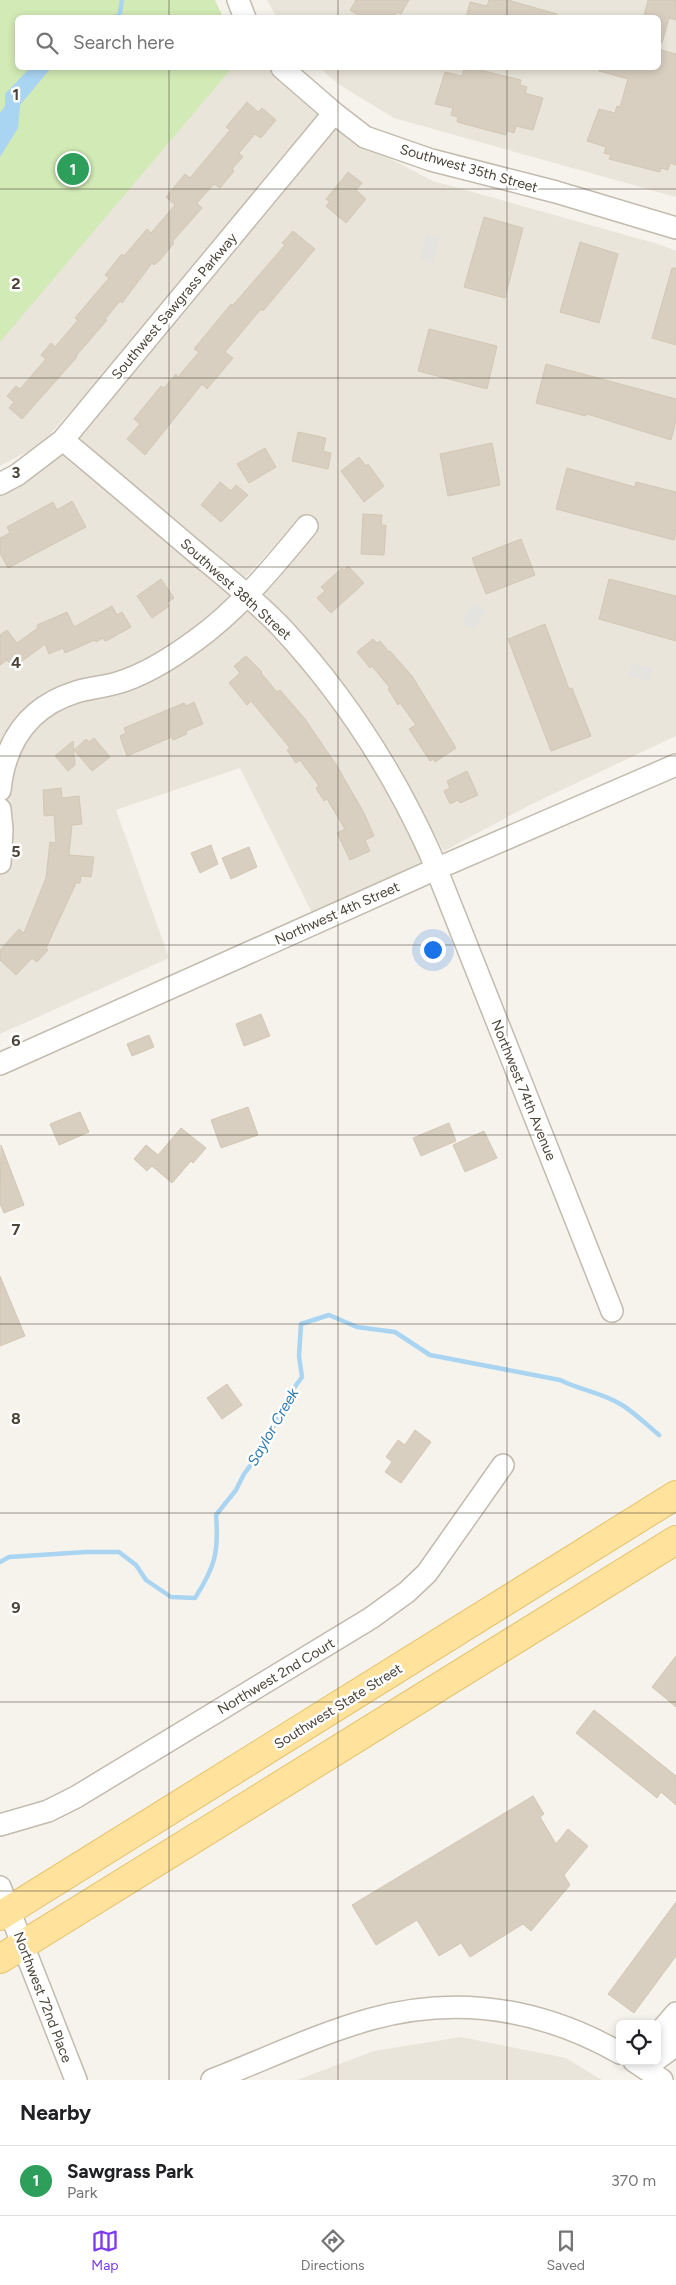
<!DOCTYPE html>
<html lang="en">
<head>
<meta charset="utf-8">
<style>
  body { margin:0; font-family:Figtree,sans-serif; background:#f2f2f2; color:#202124 }
  .controls { position:absolute; right:15px; bottom:15px; display:grid; overflow:hidden; border-radius:8px; box-shadow:0 2px 8px #0003 }
  .controls button { width:45px; height:45px; display:grid; place-items:center; padding:0; border:0; border-bottom:1px solid #e0e0e0; background:#fff; color:#202124; font:25px sans-serif }
  .you { position:absolute; left:432px; top:949px; width:18px; height:18px; margin:-12px; border:4px solid #fff; border-radius:50%; background:#1a73e8; box-shadow:0 0 0 8px #1a73e833 }
  .badge { display:grid; place-items:center; width:32px; height:32px; border-radius:50%; background:#7c3aed; color:#fff; font-size:16px; font-weight:700 }
  .pin { position:absolute; translate:-50% -50%; border:2px solid #fff; box-shadow:0 1px 5px #0006 }
  .list { margin:0; padding:0; list-style:none }
  h2 { display:flex; justify-content:space-between; align-items:center; height:65px; margin:0; padding:0 20px; font-size:21px }
  h2 small { font-size:16px; font-weight:400; color:#757577 }
  .list li { display:grid; grid-template-columns:32px 1fr auto; gap:15px; align-items:center; box-sizing:border-box; height:70px; padding:0 20px; border-top:1px solid #e0e0e0 }
  .list b { display:block; font-size:19px; white-space:nowrap }
  .list p { margin:0; font-size:16px; white-space:nowrap; color:#757577 }
  .list em { font-size:16px; font-style:normal; color:#757577 }
  .icon { flex:none; width:28px; height:28px; fill:none; stroke:currentColor; stroke-width:2; stroke-linecap:round; stroke-linejoin:round }
  .map { position:relative; flex:none; width:676px; height:2080px; overflow:hidden }
  .search { position:absolute; background:#fff; box-shadow:0 2px 8px #0003; left:15px; right:15px; top:15px; height:55px; display:flex; align-items:center; gap:12px; box-sizing:border-box; padding:0 18px; border-radius:8px; color:#757577; font-size:19px }
  .sheet { height:135px; background:#fff }
  nav { display:flex; justify-content:space-around; align-items:center; box-sizing:border-box; height:70px; border-top:1px solid #e0e0e0; background:#fff; font-size:14px; color:#757577 }
  nav a { display:grid; justify-items:center; gap:2px }
  nav .on { color:#7c3aed }
  .map>svg:first-child { display:block }
  .residential { fill:#eae5da }
  .green { fill:#d2eab5 }
  .parking { fill:#e5e3e0 }
  .water { fill:#a9d4f2 }
  .lines { fill:none; stroke-linecap:round; stroke-linejoin:round }
  .stream { stroke:#a9d4f2; stroke-width:4.5 }
  .building { fill:#d8cfc1; stroke:#d3c7b4 }
  .minor-casing { stroke:#c2bbae; stroke-width:24 }
  .major-casing { stroke:#e6c16a; stroke-width:30 }
  .minor { stroke:#fff; stroke-width:21 }
  .major { stroke:#ffe39c; stroke-width:28 }
  .grid { fill:none; stroke:#4b4439; stroke-width:1; stroke-opacity:0.55 }
  .labels { text-anchor:middle; stroke-width:5; stroke-linejoin:round; paint-order:stroke }
  .street-label { font-size:14px; fill:#4b4439; stroke:#fff }
  .water-label { font-size:15px; font-style:italic; fill:#2e7ab2; stroke:#fff }
  .grid-label { font-size:16px; text-anchor:middle; font-weight:bold; fill:#4b4439; stroke:#fff; stroke-width:5; stroke-linejoin:round; paint-order:stroke }
</style>
</head>
<body>
<div class="map">
<svg width="676" height="2080" viewBox="0 0 676 2080">
  <rect width="100%" height="100%" fill="#f6f3ec"/>
  <path class="residential" d="M267 0H676V197L394 118 338 84 320 68H658V18H277Z
    M232 68H272L325 117 42 444 0 466V341Z
    M332 123 360 143 433 181 658 244 676 251V736L530 805 444 851 401 775 357 704 315 650 259 594 319 526 305 513 244 579 71 441Z
    M63 448 267 624 319 682 389 785 425 861 312 913 240 768 116 810 169 958 0 1034V495L19 486Z
    M461 2037 566 2058 602 2080H297L374 2051Z"/>
  <path class="green" d="M0 0H215L223 17 18 18V68H232L0 342Z"/>
  <path class="parking" d="M426 234 437 237 440 235 432 265 430 261 420 259Z
    M475 603 482 610H486L474 631 472 627 462 624 468 610Z
    M630 663 656 669 652 670 649 681 629 676 632 666Z"/>
  <path class="water" d="M30 68H51L20 105 18 128 0 157V113L5 106V94Z"/>
  <g class="lines">
    <path class="stream" d="M115 18 120 13 122 0
      M0 1562 9 1557 86 1552H119L136 1565 146 1580 171 1597 195 1598C215 1567 219 1552 216 1515L236 1490 244 1474 260 1453 289 1395 302 1377 299 1356 301 1324 329 1315 357 1327 395 1332 430 1355 560 1380C580 1390 603 1393 622 1405 635 1413 647 1425 659 1435"/>
  </g>
  <path class="building" d="M356 0H409L401 14 397 12 393 18H362L350 10Z
    M489 0H508L557 14V18H466L470 2 487 6Z
    M648 0H676V20L669 18 662 43 658 42V18L644 15Z
    M658 49 676 54V165L670 163 668 170 661 168 660 172 609 159 611 155 604 153 606 147 587 141 599 109 615 113 617 106 620 107 628 79 599 71 600 68H658Z
    M472 68 521 80 520 85 527 87 525 93 543 98 533 130 516 126 514 133 507 131 506 135 457 122 458 117 451 115 453 108 435 104 445 72 462 76 464 69 471 71Z
    M247 102 258 112 262 108 276 120 261 138 255 134 239 153 243 157 232 169 234 171 220 188 214 184 197 203 202 208 172 242 174 243 160 260 154 265 152 263 122 303 120 301 105 319 107 320 76 356 77 357 22 419 9 408 14 402 7 396 16 386 20 389 46 359 41 355 51 343 55 347 78 320 75 318 109 278 105 275 122 254 124 256 147 229 151 233 175 205 166 197 185 174 190 178 230 130 226 127Z
    M348 172 362 183 356 190 366 199 346 223 326 206 330 202 326 199Z
    M484 217 523 228 505 298 464 287Z
    M293 231 315 249 263 311 261 309 225 352 233 358 207 389 202 384 145 455 127 439 140 424 134 419 161 386 164 388 176 374 178 377 199 352 194 349 231 304 233 305 285 245 282 243Z
    M580 242 618 254 599 323 560 312Z
    M672 268H676V345L652 338Z
    M429 329 497 346 487 389 418 371Z
    M546 364 676 399V421L671 440 587 414 586 416 536 403Z
    M298 432 326 438 323 451 331 453 328 469 292 461Z
    M492 443 500 485 448 496 440 454Z
    M265 448 276 467 249 483 237 464Z
    M359 457 366 466 368 464 384 486 364 502 341 471Z
    M567 468 635 487 636 482 676 492V532L674 540 556 509Z
    M220 482 231 491 236 485 248 495 221 522 201 505Z
    M72 501 86 527 8 568 0 553V538L10 533 7 527 53 502 57 510Z
    M363 514 382 515 381 525H386L384 555 361 554Z
    M521 539 535 575 486 594 472 558Z
    M348 566 364 583 331 613 317 598 325 591 321 587 342 568 344 570Z
    M161 579 174 598 166 603 169 606 152 618 137 596Z
    M609 579 676 596V641L599 619Z
    M112 606 117 615 122 612 131 627 110 639 105 641 103 638 96 642 95 640 65 653 63 648 49 654 45 644 13 668 7 660 0 665V635L7 630 17 643 38 628 37 625 67 612 74 627Z
    M545 624 569 689 572 688 591 736 551 751 508 639Z
    M373 639 377 643 380 641 389 652 390 651 412 676 456 748 435 762 433 759 430 761 409 729 416 725 400 703 398 705 388 689 390 688 372 666 370 668 357 652Z
    M246 656 262 672 261 673 277 692 280 690 305 719 337 766 364 813 374 836 365 840 370 851 350 860 337 833 345 829 327 799 324 801 316 788 319 786 300 760 296 763 287 750 290 748 251 701 247 705 229 683 240 673 234 666Z
    M194 702 203 724 186 731 187 734 173 740 172 737 127 756 120 736 126 733 124 728 184 703 186 706Z
    M94 738 110 757 92 771 74 750 86 739 89 742Z
    M73 741 75 765 68 771 55 756Z
    M467 771 478 795 460 803 458 800 450 804 444 791 450 788 447 781Z
    M61 788 62 798 79 796 82 824 72 825 69 855 94 857 91 877 81 876 80 883H76L46 948 48 950 37 962 32 958 16 975 0 960V950L19 929 24 933 46 878 50 842 56 843 54 815 44 816 43 790Z
    M211 845 218 864 200 873 191 853Z
    M249 847 257 867 231 879 222 858Z
    M261 1014 270 1036 244 1046 236 1024Z
    M149 1035 154 1047 132 1056 127 1044Z
    M248 1107 258 1135 221 1148 211 1120Z
    M80 1112 89 1132 59 1145 50 1124Z
    M449 1123 456 1141 421 1156 413 1138Z
    M181 1128 206 1148 193 1163 191 1161 172 1183 152 1166 147 1171 134 1159 146 1145 158 1155Z
    M484 1131 497 1158 465 1172 453 1145Z
    M1 1145 24 1205 4 1213 0 1204Z
    M0 1276 25 1336 0 1346Z
    M227 1384 242 1405 222 1419 207 1398Z
    M415 1430 431 1442 401 1483 385 1472 392 1462 386 1457 398 1440 405 1445Z
    M676 1656V1707L652 1687Z
    M594 1710 676 1776V1805L661 1792 657 1798 576 1733Z
    M533 1796 544 1814 540 1817 556 1844 568 1829 588 1846 564 1875 570 1885 531 1931 523 1924 470 1957 461 1943 439 1956 417 1920 376 1945 352 1905Z
    M676 1902V1956L634 2013 608 1994Z"/>
  <g class="lines">
    <g class="minor-casing">
      <path id="minor" d="M238 0 245 18
        M282 68 334 113 365 137 431 160 556 192 676 228
        M63 440C109 478 154 517 199 555 227 578 256 601 281 627 344 695 392 769 430 853L612 1311
        M0 484 17 475 63 440 334 113
        M0 790C5 742 28 707 76 692 89 688 103 687 117 683 145 675 173 657 196 640 238 610 275 565 307 526
        M0 809 2 830 0 863
        M0 1064 436 869 676 765
        M0 1825 48 1811 76 1797 371 1618 407 1592 427 1573 503 1465
        M0 1887 76 2080
        M657 2035 676 2013
        M657 2059 668 2051 676 2038
        M634 2061 662 2080
        M212 2080C264 2060 317 2034 371 2019 458 1995 542 2009 620 2053"/>
    </g>
    <g class="major-casing">
      <path id="major" d="M0 1916 676 1495
        M0 1959 676 1540"/>
    </g>
    <use href="#minor" class="minor"/>
    <use href="#major" class="major"/>
  </g>
  <path class="grid" d="M169 0V18M338 0V18M507 0V18M169 68V2080M338 68V2080M507 68V2080M0 189H676M0 378H676M0 567H676M0 756H676M0 945H676M0 1135H676M0 1324H676M0 1513H676M0 1702H676M0 1891H676"/>
  <g class="labels">
    <g class="street-label">
      <text transform="translate(469 168) rotate(16)" y="5">Southwest 35th Street</text>
      <text transform="translate(174 306) rotate(-50)" y="5">Southwest Sawgrass Parkway</text>
      <text transform="translate(236 589) rotate(42)" y="5">Southwest 38th Street</text>
      <text transform="translate(337 913) rotate(-24)" y="5">Northwest 4th Street</text>
      <text transform="translate(524 1090) rotate(68)" y="5">Northwest 74th Avenue</text>
      <text transform="translate(276 1676) rotate(-31)" y="5">Northwest 2nd Court</text>
      <text transform="translate(338 1706) rotate(-32)" y="5">Southwest State Street</text>
      <text transform="translate(43 1997) rotate(69)" y="5">Northwest 72nd Place</text>
    </g>
    <g class="water-label">
      <text transform="translate(273 1427) rotate(-60)" y="5">Saylor Creek</text>
    </g>
  </g>
  <g class="grid-label">
    <text x="16" y="100">1</text>
    <text x="16" y="289">2</text>
    <text x="16" y="478">3</text>
    <text x="16" y="668">4</text>
    <text x="16" y="857">5</text>
    <text x="16" y="1046">6</text>
    <text x="16" y="1235">7</text>
    <text x="16" y="1424">8</text>
    <text x="16" y="1613">9</text>
  </g>
</svg>
<div class="controls">
<button><svg class="icon" aria-label="locate" viewBox="0 0 24 24"><circle cx="12" cy="12" r="6"/><path d="M12 2v4M12 18v4M2 12h4M18 12h4"/></svg></button>
</div>
<div class="you"></div>
<div class="pin badge" style="left:73px;top:169px;background:#2e9e5b">1</div>
<div class="search"><svg class="icon" aria-label="search" viewBox="0 0 24 24"><circle cx="10" cy="10" r="6"/><path d="M15 15l6 6"/></svg>Search here</div>
</div>
<section class="sheet">
<h2>Nearby<small></small></h2>
<ul class="list">
<li><span class="badge" style="background:#2e9e5b">1</span><div><b>Sawgrass Park</b><p>Park</p></div><em>370 m</em></li>
</ul>
</section>
<nav>
<a class="on"><svg class="icon" aria-label="map" viewBox="0 0 24 24"><path d="M3 6l6-2 6 2 6-2v14l-6 2-6-2-6 2zM9 4v14M15 6v14"/></svg>Map</a>
<a><svg class="icon" aria-label="directions" viewBox="0 0 24 24"><path d="M12 3l9 9-9 9-9-9zM9 14v-3h6M13 9l2 2-2 2"/></svg>Directions</a>
<a><svg class="icon" aria-label="saved" viewBox="0 0 24 24"><path d="M7 4h10v16l-5-4-5 4z"/></svg>Saved</a>
</nav>
</body>
</html>
